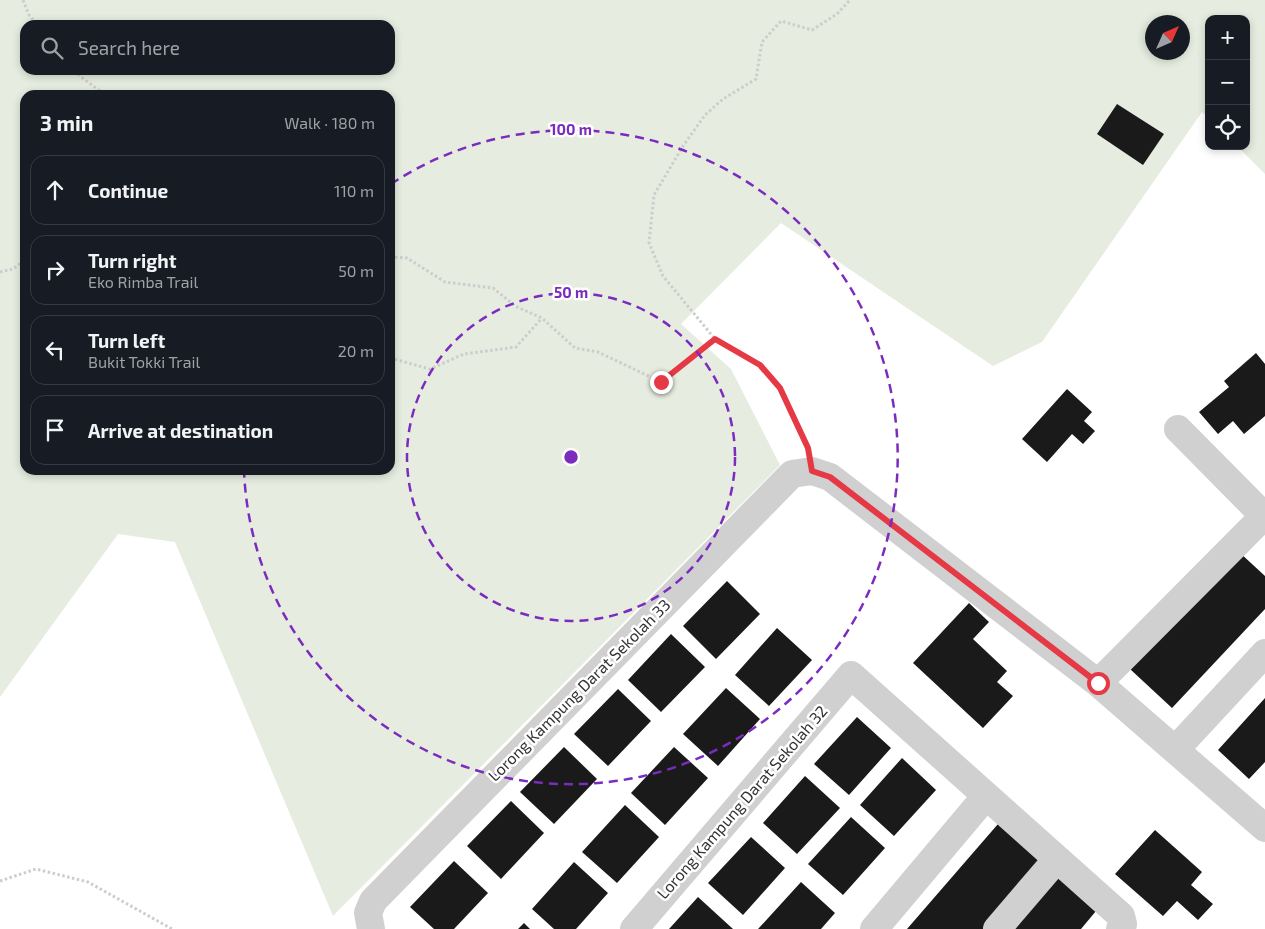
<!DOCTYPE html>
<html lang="en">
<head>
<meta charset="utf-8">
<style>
  body { margin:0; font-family:"Exo 2",sans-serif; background:#20242c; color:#f1f3f6 }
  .controls { position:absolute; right:15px; top:15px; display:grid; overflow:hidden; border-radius:10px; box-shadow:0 2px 8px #0003 }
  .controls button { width:45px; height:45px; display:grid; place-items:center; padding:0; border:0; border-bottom:1px solid #363941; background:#171b24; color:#f1f3f6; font:25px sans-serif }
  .compass { position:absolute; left:1145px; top:15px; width:45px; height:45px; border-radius:50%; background:#171b24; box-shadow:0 2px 8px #0003; rotate:45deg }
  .stop { position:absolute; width:15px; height:15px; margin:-11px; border:4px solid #e63946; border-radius:50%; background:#fff }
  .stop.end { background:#e63946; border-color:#fff; box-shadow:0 1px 5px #0008 }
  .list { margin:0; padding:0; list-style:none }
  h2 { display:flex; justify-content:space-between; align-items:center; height:65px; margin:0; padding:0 20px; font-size:21px }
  h2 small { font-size:16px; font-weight:400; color:#9ea1a6 }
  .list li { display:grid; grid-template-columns:32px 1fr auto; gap:15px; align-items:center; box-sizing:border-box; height:70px; margin:0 10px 10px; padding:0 10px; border:1px solid #363941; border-radius:15px }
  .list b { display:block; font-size:19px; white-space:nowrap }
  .list p { margin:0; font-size:16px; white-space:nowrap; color:#9ea1a6 }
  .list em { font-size:16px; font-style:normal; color:#9ea1a6 }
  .icon { flex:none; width:28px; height:28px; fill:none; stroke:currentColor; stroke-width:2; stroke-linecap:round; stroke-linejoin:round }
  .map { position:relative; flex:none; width:1265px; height:929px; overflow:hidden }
  .search { position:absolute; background:#171b24; box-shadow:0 2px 8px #0003; left:20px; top:20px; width:375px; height:55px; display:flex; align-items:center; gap:12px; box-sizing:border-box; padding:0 18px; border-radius:15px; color:#9ea1a6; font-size:19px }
  .panel { position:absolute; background:#171b24; box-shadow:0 2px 8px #0003; left:20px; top:90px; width:375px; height:385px; border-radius:15px }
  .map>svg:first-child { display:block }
  .green { fill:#e6ecdf; fill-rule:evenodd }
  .building { fill:#1a1a1a }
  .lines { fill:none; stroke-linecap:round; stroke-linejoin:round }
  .path { stroke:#cdcdcd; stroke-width:3; stroke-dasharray:2.5 2.5; stroke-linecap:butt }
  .minor { stroke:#d0d0d0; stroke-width:28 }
  .route { stroke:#e63946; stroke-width:6 }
  .ring { fill:none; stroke:#7b2cbf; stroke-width:2.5; stroke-dasharray:9 6 }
  .labels { text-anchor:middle; stroke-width:5; stroke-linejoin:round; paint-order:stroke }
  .street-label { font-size:16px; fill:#333; stroke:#fff }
  .centre { fill:#7b2cbf; stroke:#fff; stroke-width:2.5 }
  .ring-label { font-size:15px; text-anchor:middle; font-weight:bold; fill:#7b2cbf; stroke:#fff; stroke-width:5; stroke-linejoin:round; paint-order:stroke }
</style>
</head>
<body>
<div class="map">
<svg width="1265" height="929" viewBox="0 0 1265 929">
  <rect width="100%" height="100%" fill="#fff"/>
  <path class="green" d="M0 0H1265V174L1237 146H1246V19H1209V118L1202 112 1042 342 993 366 781 223 681 324 731 369 780 465 333 916 175 542 118 534 0 697ZM1152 22H1182V52H1152ZM25 25H390V70H25ZM25 95H390V470H25Z"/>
  <path class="building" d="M1117 104 1164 134 1143 165 1097 134Z
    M1256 353 1265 364V416L1244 434 1233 421 1218 434 1199 412 1229 387 1224 381Z
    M1067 389 1092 412 1084 421 1095 431 1083 444 1072 434 1047 462 1022 439Z
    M1239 552 1265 576V609L1172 708 1130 669Z
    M727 581 760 614 716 659 683 626Z
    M969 603 989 622 973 639 1007 671 997 682 1013 696 983 728 913 663Z
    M777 628 812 660 769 706 735 675Z
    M671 634 705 667 661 712 628 680Z
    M726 688 760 719 718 766 683 734Z
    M618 689 651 721 608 766 574 734Z
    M1265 698V762L1249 779 1218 750Z
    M857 717 891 748 849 795 814 764Z
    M564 747 597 779 554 824 520 792Z
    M674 747 708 778 665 825 631 793Z
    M902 758 936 790 894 836 860 805Z
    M805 776 840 808 797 854 763 823Z
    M511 801 544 833 501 879 467 846Z
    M625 805 659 837 617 883 582 852Z
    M851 817 885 848 843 895 808 864Z
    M998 824 1042 861 983 929H907Z
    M1155 830 1202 872 1191 885 1213 904 1198 920 1177 901 1163 916 1115 874Z
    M751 837 785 868 743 915 708 883Z
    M454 861 488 893 454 929H434L410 907Z
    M574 862 608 893 576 929H554L532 909Z
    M1053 873 1096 911 1081 929H1005Z
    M801 882 835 913 821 929H758Z
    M698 897 733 929H669Z
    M524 923 530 929H518Z"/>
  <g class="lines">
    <path class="path" d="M23 0 29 15 37 25
      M75 70 80 76 105 95
      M390 257 407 258 445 282 493 288 515 306 542 318 575 348 598 352 661 382 715 339
      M0 272 13 269 25 260
      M390 358 430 369 464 354 516 347 542 318
      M808 448 780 388 760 365 715 339 663 276 649 243 654 195 683 146 705 115 723 99 756 79 762 42 781 21 812 30 837 14 850 0
      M0 881 36 869 88 882 172 929"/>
    <path class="minor" d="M1178 429 1265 517
      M1098 683 1264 516
      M1175 750 1265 653
      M371 929 368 913 373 901 792 474 812 471 830 477 1098 683 1265 828
      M634 929 851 675 1121 916 1123 924 1120 929
      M874 929 986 796
      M997 929 1057 859"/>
  </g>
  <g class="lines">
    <path class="route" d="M661 382 715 339 760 365 780 388 808 448 812 471 830 477 1098 683"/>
  </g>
  <g class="ring">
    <circle cx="571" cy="457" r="164"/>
    <path d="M391 184A327 327 0 1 1 244 471"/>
  </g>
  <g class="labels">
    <g class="street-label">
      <text transform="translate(579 690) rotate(-45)" y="6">Lorong Kampung Darat Sekolah 33</text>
      <text transform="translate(742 802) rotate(-49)" y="6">Lorong Kampung Darat Sekolah 32</text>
    </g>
  </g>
  <circle cx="571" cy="457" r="8" class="centre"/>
  <g class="ring-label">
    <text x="571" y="135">100 m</text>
    <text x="571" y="298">50 m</text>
  </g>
</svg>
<div class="controls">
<button>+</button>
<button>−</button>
<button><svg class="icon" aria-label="locate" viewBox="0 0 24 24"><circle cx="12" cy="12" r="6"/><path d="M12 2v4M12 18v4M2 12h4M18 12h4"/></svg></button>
</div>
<svg class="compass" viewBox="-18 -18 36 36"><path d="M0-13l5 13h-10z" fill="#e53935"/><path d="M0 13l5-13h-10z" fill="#9ea1a6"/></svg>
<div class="stop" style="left:1098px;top:683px"></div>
<div class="stop end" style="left:661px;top:382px"></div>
<div class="search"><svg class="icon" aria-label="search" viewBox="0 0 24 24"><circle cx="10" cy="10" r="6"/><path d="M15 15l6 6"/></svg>Search here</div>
<section class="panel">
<h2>3 min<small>Walk · 180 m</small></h2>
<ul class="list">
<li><svg class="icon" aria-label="ahead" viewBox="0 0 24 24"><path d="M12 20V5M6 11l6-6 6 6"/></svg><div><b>Continue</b></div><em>110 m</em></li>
<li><svg class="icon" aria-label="right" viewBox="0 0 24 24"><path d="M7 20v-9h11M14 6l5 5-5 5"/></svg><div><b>Turn right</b><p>Eko Rimba Trail</p></div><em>50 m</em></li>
<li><svg class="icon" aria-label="left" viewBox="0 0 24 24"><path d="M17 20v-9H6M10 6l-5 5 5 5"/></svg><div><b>Turn left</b><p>Bukit Tokki Trail</p></div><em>20 m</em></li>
<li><svg class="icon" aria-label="arrive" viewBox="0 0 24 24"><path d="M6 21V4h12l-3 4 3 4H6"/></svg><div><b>Arrive at destination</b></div></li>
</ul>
</section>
</div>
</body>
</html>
